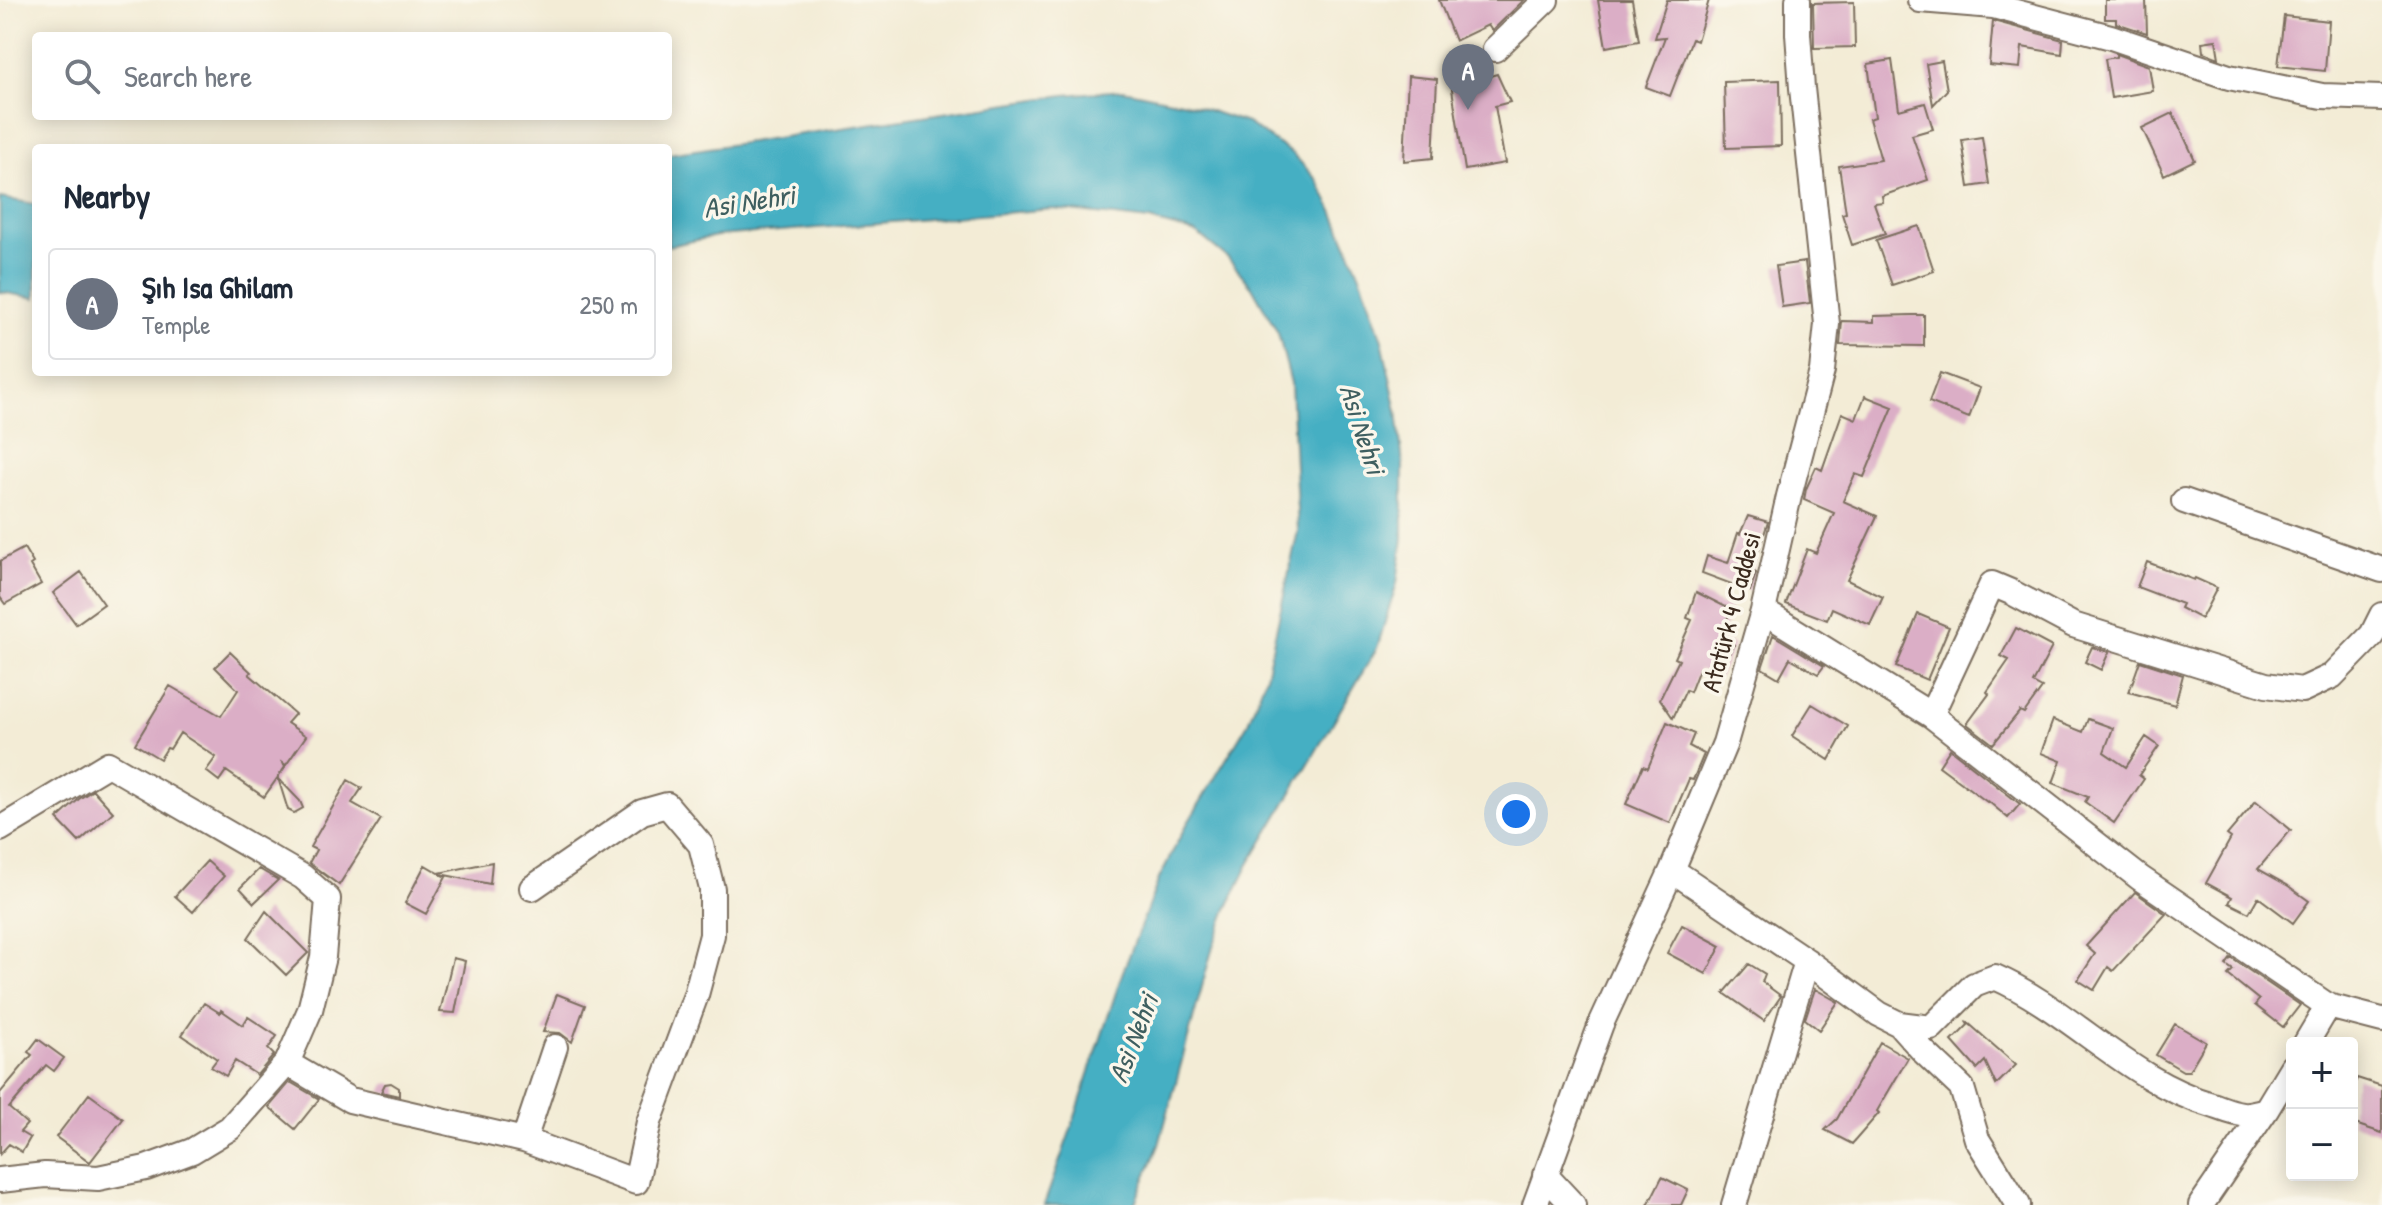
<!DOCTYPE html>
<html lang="en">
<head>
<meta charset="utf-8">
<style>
  body { margin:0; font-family:"Patrick Hand",sans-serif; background:#f6f6f7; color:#1f2937 }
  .controls { position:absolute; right:24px; bottom:24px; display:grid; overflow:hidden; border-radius:8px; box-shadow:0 4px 20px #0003 }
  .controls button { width:72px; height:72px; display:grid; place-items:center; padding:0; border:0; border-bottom:2px solid #e0e1e3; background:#fff; color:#1f2937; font:40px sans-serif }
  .you { position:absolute; left:1516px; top:814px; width:28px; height:28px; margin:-20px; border:6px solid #fff; border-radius:50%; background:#1a73e8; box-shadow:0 0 0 12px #1a73e833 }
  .badge { display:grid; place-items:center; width:52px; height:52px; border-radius:50%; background:#b5179e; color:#fff; font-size:26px; font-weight:700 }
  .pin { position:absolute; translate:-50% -66px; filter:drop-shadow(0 2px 4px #0008) }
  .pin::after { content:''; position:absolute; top:42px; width:28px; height:24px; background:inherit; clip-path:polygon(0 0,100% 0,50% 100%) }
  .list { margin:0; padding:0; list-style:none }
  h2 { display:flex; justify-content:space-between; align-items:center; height:104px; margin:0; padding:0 32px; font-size:34px }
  h2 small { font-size:26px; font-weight:400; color:#747a83 }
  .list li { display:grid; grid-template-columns:52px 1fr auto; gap:24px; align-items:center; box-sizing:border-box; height:112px; margin:0 16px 16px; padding:0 16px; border:2px solid #e0e1e3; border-radius:8px }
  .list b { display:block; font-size:30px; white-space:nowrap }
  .list p { margin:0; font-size:26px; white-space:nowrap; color:#747a83 }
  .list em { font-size:26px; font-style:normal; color:#747a83 }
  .icon { flex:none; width:44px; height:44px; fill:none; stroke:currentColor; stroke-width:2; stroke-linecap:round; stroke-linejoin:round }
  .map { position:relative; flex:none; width:2382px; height:1205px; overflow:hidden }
  .search { position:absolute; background:#fff; box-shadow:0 4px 20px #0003; left:32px; top:32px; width:640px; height:88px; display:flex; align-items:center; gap:20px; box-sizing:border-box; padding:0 28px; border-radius:8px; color:#747a83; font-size:30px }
  .panel { position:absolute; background:#fff; box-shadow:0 4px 20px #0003; left:32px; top:144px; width:640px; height:232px; border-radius:8px }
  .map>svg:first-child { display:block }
  .water { fill:#45afc3; stroke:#406c70; stroke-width:2 }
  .building { fill:#dbaec6 }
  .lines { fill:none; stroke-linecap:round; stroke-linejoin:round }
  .minor-casing { stroke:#7b6e5e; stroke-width:28 }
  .minor { stroke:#fff; stroke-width:24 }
  .labels { text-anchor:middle; stroke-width:7; stroke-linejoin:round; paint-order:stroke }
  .street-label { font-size:26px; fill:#3b2a1e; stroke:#fbf7ec }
  .water-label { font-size:28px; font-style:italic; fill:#3f5f60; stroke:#fbf7ec }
</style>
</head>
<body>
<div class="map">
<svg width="2382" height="1205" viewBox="0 0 2382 1205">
  <rect width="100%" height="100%" fill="#fbf7ec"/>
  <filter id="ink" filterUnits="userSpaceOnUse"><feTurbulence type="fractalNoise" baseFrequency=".0125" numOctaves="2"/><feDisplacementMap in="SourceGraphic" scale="16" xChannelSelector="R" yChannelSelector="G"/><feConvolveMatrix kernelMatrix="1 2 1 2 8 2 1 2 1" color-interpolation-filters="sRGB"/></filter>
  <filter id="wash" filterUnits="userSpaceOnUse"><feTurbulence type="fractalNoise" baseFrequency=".006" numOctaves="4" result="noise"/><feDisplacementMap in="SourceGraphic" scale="32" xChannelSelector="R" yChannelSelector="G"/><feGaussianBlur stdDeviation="1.8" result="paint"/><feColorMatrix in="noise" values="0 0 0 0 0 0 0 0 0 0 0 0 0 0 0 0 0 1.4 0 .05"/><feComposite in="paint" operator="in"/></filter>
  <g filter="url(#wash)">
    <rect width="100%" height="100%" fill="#f3ecd6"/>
    <path class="water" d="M1123 90 1186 103 1247 123 1293 154 1317 180 1333 211 1362 280 1382 340 1397 411 1403 465V538L1397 583 1377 648 1248 866 1227 909 1213 946 1159 1145 1134 1205H1044L1071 1129 1122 974 1159 879 1183 831 1248 723 1266 676 1298 531 1291 383 1278 333 1252 287 1228 258 1197 233 1149 220 1053 209 717 236 668 246V154L1064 95Z
      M0 198 36 204V298L0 292Z"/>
    <g id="blocks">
      <path class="building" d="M1439 0H1524L1492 31 1488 25 1455 41Z
        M1598 0H1632L1639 41 1606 47Z
        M1667 0H1709L1697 41 1692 39 1670 96 1646 87 1665 37 1655 38Z
        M2105 0H2146L2147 33 2116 23V19H2105Z
        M1854 2 1855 47 1814 48 1813 3Z
        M2284 16 2329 21 2325 71 2278 66Z
        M1993 21 2063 40 2062 54 2022 47 2020 68 1989 65Z
        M2216 40 2219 58 2203 52 2202 42Z
        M1464 50 1477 80 1497 74 1510 102 1495 106 1505 163 1465 170 1447 58Z
        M2116 54 2149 66 2153 91 2111 98 2105 59 2116 57Z
        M1892 60 1899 110 1925 103 1933 129 1912 135 1928 180 1882 196 1883 202 1874 203 1885 234 1852 245 1842 214 1846 213 1839 166 1881 160 1869 119 1875 117 1868 64Z
        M1942 61 1947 90 1933 105 1926 64Z
        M1408 76 1437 79 1433 158 1404 161Z
        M1780 80 1781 146 1726 148 1724 82Z
        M2173 113 2195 160 2164 175 2142 128Z
        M1982 137 1989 184 1969 187 1962 140Z
        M1919 226 1934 271 1892 285 1876 240Z
        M1805 262 1810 303 1782 307 1776 266Z
        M1912 315H1924V346L1840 345 1842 321 1874 322V316Z
        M1940 373 1980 388 1969 418 1929 402Z
        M1865 396 1893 407 1864 477 1855 474 1843 501 1877 516 1847 580 1883 597 1870 625 1832 608 1827 620 1786 604 1807 549 1816 553 1834 513 1804 500 1806 489 1816 467 1822 470 1842 413 1856 419Z
        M1748 516 1768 522 1752 571 1756 573 1750 591 1702 573 1707 556 1728 563 1738 533 1740 534Z
        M24 548 33 563 30 565 41 584 5 604 0 597V561Z
        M2147 562 2194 580 2195 578 2217 588 2201 619 2180 608 2182 604 2137 587Z
        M81 572 104 604 76 624 53 593Z
        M1696 592 1730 609 1722 639 1734 645 1719 678 1699 669 1690 692 1686 690 1673 718 1660 699 1679 660 1675 658 1692 620 1687 618Z
        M1918 614 1949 627 1927 680 1896 667Z
        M2016 628 2052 647 2033 683 2042 688 2024 713 2020 711 1993 744 1967 724 1989 694 1987 692 2009 660 2001 656Z
        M1773 635 1824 666 1818 674 1790 658 1779 678 1762 668Z
        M2092 647 2109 652 2101 670 2085 662Z
        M230 652 251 672 249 674 295 714 287 723 306 736 286 765 283 763 285 767 264 797 226 771 219 781 206 771 216 757 180 733 170 749 167 748 160 759 135 744 170 686 221 716 238 690 215 667Z
        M2140 661 2183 675 2175 705 2129 692Z
        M1812 704 1848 726 1829 760 1792 736Z
        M2088 719 2113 728 2104 752 2126 767 2146 737 2159 746 2139 775 2144 779 2114 823 2085 802 2088 797 2053 783 2061 761 2041 753 2053 720 2083 732Z
        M1667 722 1694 734 1689 746 1704 754 1693 780 1689 779 1670 823 1626 804 1643 766 1648 768Z
        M1950 749 2020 804 2008 818 1988 801 1987 802 1939 766Z
        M278 778 300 801 303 808 294 813 288 810Z
        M348 780 362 788 352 803 381 819 339 885 309 863 316 850 310 847Z
        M93 790 113 812 79 842 57 819 79 799Z
        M2256 801 2291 830 2258 869 2287 885 2309 901 2293 923 2258 897 2249 913 2229 903 2232 897 2206 883 2231 838 2227 835Z
        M207 861 224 876 193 912 175 896Z
        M492 862 490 884 440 874 446 877 426 914 405 903 425 865 439 873Z
        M259 869 278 880 254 903 240 888Z
        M2135 892 2166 914 2113 971 2108 967 2094 990 2078 980 2095 954 2086 946Z
        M266 911 308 953 286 975 248 938Z
        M1682 925 1721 946 1706 974 1667 953Z
        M453 958 465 961 455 1013 440 1012Z
        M2231 958 2300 1005 2283 1027 2255 1005 2259 1000 2228 975 2233 970 2226 965Z
        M1749 964 1765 974 1762 982 1781 996 1764 1021 1724 993Z
        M1815 989 1838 1002 1819 1030 1805 1019Z
        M557 994 585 1005 572 1042 560 1033 543 1032Z
        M204 1003 220 1013 221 1010 243 1025 248 1017 277 1036 268 1049 274 1055 257 1075 235 1061 226 1076 211 1067 217 1059 182 1035Z
        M1966 1021 2016 1065 1996 1085 1985 1061 1977 1069 1952 1041 1968 1025Z
        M2175 1024 2206 1042 2189 1071H2183L2156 1055Z
        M38 1039 64 1058 54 1071 46 1065 9 1108 27 1124 20 1132 30 1138 22 1152 9 1144 0 1154V1093L32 1055 28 1052Z
        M1880 1042 1908 1058 1877 1111 1879 1113 1852 1144 1825 1130 1837 1119Z
        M2357 1078 2382 1086V1133L2352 1123V1092Z
        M290 1082 319 1099 295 1129 269 1107Z
        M391 1083 399 1088V1096L381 1092 385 1084Z
        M89 1094 123 1119 90 1162 56 1137Z
        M1662 1177 1688 1190 1681 1205H1648Z"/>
    </g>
  </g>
  <g filter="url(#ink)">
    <use href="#blocks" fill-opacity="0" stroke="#7b6e5e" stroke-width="2"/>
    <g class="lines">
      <g class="minor-casing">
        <path id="minor" d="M1920 0 1993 6 2111 37 2229 77 2322 96 2382 98
          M1495 49 1546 0
          M2184 501 2382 570
          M1763 611 1931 715 2140 878 2328 1006 2382 1020
          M1931 715 1992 584 2011 592 2073 625 2266 685 2302 690 2332 676 2372 635 2382 615
          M0 829 108 764 303 877 328 899 323 957 310 1010 287 1063 230 1128 192 1151 146 1168 98 1178 45 1175 0 1180
          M1672 870 1807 961 1879 1014 1899 1024 1931 1028 1974 985 1995 977C2072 1011 2129 1081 2212 1105 2221 1108 2232 1113 2242 1114 2249 1115 2259 1112 2266 1110L2292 1067
          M1899 1024 1924 1052 1962 1088 1977 1139 2018 1205
          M2306 1043 2328 1006
          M287 1063 350 1100 524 1140 636 1182 649 1122 696 995 712 935V889L701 845 667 805 642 812 532 888
          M524 1140 555 1047
          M1545 1175 1573 1205
          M1535 1205 1601 1024 1672 870 1725 743 1763 611 1789 496 1822 371 1827 324 1802 88 1798 34V0
          M1734 1205 1807 961
          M2201 1205 2266 1110"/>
      </g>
      <use href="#minor" class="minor"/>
    </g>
  </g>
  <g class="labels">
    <g class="street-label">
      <text transform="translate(1731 612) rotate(-75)" y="9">Atatürk 4 Caddesi</text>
    </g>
    <g class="water-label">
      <text transform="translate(749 201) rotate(-9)" y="10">Asi Nehri</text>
      <text transform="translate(1363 429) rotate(72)" y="10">Asi Nehri</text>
      <text transform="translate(1133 1038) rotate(-69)" y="10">Asi Nehri</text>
    </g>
  </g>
</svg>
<div class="controls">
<button>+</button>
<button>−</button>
</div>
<div class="you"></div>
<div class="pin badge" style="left:1468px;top:110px;background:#6b7280">A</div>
<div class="search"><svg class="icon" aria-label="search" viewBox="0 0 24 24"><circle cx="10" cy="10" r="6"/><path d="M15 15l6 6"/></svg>Search here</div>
<section class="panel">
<h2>Nearby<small></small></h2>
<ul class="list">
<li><span class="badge" style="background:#6b7280">A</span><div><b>Şıh Isa Ghilam</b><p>Temple</p></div><em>250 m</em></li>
</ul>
</section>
</div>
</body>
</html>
